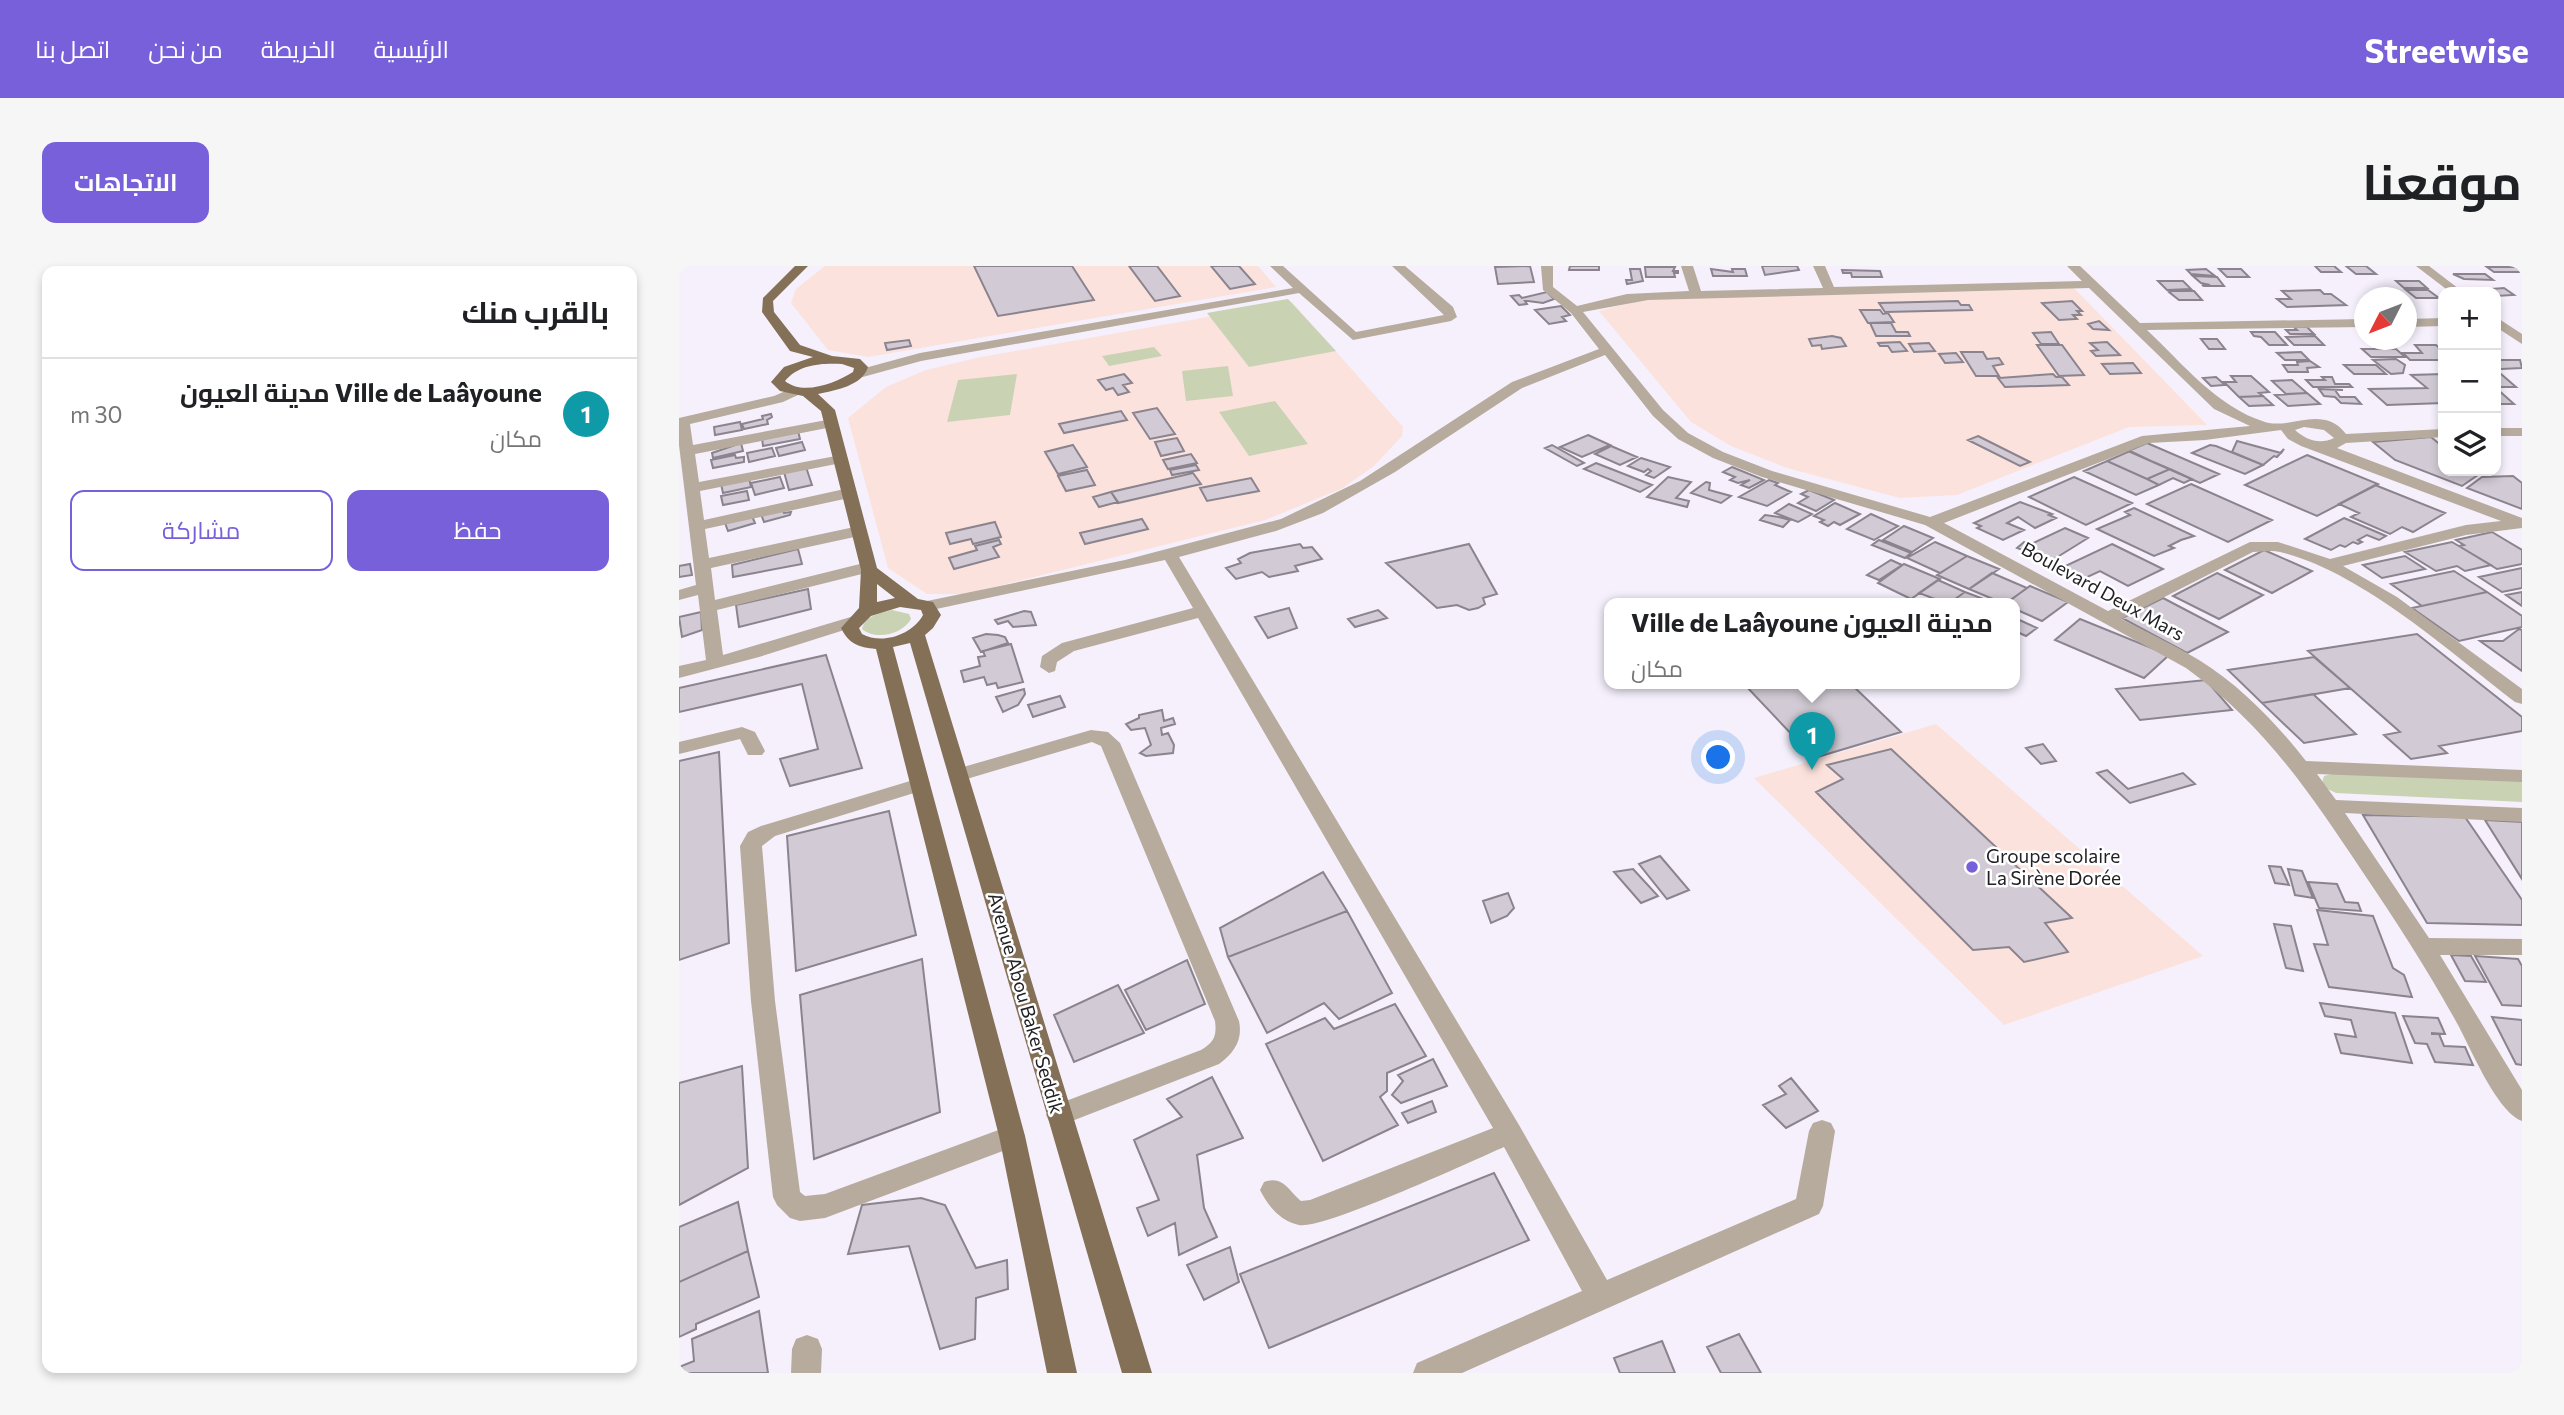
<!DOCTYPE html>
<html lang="ar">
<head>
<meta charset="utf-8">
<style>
  body { margin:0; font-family:Commissioner,Cairo,sans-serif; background:#f6f6f6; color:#202124; direction:rtl }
  .controls { position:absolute; right:21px; top:21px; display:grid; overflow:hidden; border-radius:14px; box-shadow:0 4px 10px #0003 }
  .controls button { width:63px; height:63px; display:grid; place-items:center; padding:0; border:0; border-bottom:2px solid #e0e0e0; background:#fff; color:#202124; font:35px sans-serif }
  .compass { position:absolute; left:1675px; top:21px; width:63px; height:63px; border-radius:50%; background:#fff; box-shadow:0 4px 10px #0003; rotate:228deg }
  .you { position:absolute; left:1040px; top:492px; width:24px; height:24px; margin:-18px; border:5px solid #fff; border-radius:50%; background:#1a73e8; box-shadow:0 0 0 10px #1a73e833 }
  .badge { display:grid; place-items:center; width:46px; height:46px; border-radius:50%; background:#7860da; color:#fff; font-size:23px; font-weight:700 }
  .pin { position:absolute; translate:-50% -58px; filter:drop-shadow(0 2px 4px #0008) }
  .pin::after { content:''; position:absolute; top:37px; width:24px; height:21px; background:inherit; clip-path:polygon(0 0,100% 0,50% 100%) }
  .popup { position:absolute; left:925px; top:332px; width:416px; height:91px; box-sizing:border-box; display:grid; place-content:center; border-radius:14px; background:#fff; filter:drop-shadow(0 2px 5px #0005); font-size:23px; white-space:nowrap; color:#757577 }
  .popup b { font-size:26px; color:#202124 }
  .popup::after { content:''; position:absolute; left:50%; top:100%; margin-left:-14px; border:14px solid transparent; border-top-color:#fff }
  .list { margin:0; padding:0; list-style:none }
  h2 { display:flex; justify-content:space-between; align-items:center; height:91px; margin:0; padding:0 28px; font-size:30px }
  h2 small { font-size:23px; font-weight:400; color:#757577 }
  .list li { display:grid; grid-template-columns:46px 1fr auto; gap:21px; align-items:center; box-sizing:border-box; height:112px; padding:0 28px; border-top:2px solid #e0e0e0 }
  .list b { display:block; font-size:26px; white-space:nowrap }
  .list p { margin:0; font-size:23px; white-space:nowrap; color:#757577 }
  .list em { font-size:23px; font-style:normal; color:#757577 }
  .actions { display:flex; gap:14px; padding:21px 28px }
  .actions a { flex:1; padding:16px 0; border:2px solid #7860da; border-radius:14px; text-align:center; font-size:24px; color:#7860da }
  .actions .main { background:#7860da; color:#fff }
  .icon { flex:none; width:38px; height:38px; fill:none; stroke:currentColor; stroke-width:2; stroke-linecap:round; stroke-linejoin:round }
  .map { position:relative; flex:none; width:1843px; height:1107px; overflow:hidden; direction:ltr; border-radius:14px }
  header { display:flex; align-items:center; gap:42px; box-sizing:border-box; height:98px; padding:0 35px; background:#7860da; color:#fff }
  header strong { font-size:33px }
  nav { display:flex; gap:38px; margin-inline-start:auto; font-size:24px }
  .intro { display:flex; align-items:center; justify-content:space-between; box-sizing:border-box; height:168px; padding:0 42px }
  h1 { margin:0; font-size:49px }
  .button { padding:18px 32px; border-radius:14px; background:#7860da; color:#fff; font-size:24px; font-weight:700 }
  main { display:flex; gap:42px; padding:0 42px }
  aside { flex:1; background:#fff; border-radius:14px; box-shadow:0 4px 10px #0003 }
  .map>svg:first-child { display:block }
  .education { fill:#fce2dc }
  .green { fill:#c9d3b3 }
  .building { fill:#d2cbd5; stroke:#8b848e; stroke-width:2 }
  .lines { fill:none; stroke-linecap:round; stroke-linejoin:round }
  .minor { fill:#b6ab9d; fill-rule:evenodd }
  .major { fill:#837056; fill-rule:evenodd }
  .poi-dot { fill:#7860da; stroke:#fff; stroke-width:2.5 }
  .labels { text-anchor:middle; stroke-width:5; stroke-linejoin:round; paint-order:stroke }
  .street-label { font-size:19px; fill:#222125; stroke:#fff }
  .poi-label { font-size:19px; fill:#222125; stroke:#fff; text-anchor:start }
</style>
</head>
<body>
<header>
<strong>Streetwise</strong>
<nav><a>الرئيسية</a><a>الخريطة</a><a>من نحن</a><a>اتصل بنا</a></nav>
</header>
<div class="intro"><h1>موقعنا</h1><a class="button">الاتجاهات</a></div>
<main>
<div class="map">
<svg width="1843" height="1107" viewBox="0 0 1843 1107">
  <rect width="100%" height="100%" fill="#f5f0fc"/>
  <path class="education" d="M146 0H579L597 21 189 91 149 84 112 37 117 23Z
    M1395 22 1528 159 1450 161 1278 229 1221 232 1108 202 1052 180 1012 156 920 45 970 32Z
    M613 36 724 161 723 170 695 200 662 223 586 254 286 328H248L209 302 169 152 207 121 247 104 297 92Z
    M1257 458 1524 690 1325 759 1075 512Z"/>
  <path class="green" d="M609 33 657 85 570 101 528 47Z
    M475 81 483 90 430 100 423 90Z
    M549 100 554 130 507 135 503 105Z
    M338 108 331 149 268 156 279 114Z
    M596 135 629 178 570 190 540 146Z
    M213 344 230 348 232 353C224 368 197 375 183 363 186 350 201 347 213 344Z
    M1656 507 1843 514V536L1657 527 1642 520 1645 510Z"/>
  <path class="building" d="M295 0H393L415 34 319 50Z
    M450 0H478L501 30 476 35Z
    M532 0H560L576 18 551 23Z
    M851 0 855 16 819 18 816 1Z
    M891 0H920V4H890Z
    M1083 0H1118L1120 4 1086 9Z
    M1636 0H1655L1662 6H1642Z
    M1667 0H1687L1697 8H1677Z
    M966 1H996L994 5H999V7H995L996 11H967Z
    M1808 1H1837L1843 6H1815Z
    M951 3H961L964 15 948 18 947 14H953Z
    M1032 3 1054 6 1053 3H1066L1068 10H1034Z
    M1527 3 1536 10 1512 8 1508 4Z
    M1540 3H1562L1570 11H1548Z
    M1163 4 1201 5 1203 11H1173L1172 7H1164Z
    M1774 8H1806L1814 14 1785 13Z
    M1514 10 1538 11 1545 20H1525L1523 19H1531L1522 17Z
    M1479 15H1504L1512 23 1488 24Z
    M1717 15H1740L1748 22H1725Z
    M1825 22 1835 29 1817 30V26H1802L1799 24Z
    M1641 24 1645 28H1652L1667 39 1608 41 1598 33H1612L1603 25Z
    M1727 24H1749L1760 32H1737Z
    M1493 25H1515L1523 34H1500L1490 26Z
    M868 26 875 33 864 37 849 35H846L848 38 840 39 832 30 840 29 843 32Z
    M1279 35 1282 39H1290L1293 44 1206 46 1200 37Z
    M1393 35 1403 45H1398L1402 49H1394L1398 53 1380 54 1363 37Z
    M882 40 891 49 883 51 887 55 870 58 856 44Z
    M1181 44H1201L1204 48 1209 47 1215 56 1189 57Z
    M1420 55 1430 64 1414 63 1409 58Z
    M1191 57H1212L1217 66H1229L1231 70H1197Z
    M1615 61H1628L1635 68H1611L1607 64H1618Z
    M1372 66 1380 78H1362L1354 67Z
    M1572 66H1596L1608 79H1590L1582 71 1575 70Z
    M1153 70 1162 72 1167 80 1143 83 1142 79 1133 80 1130 73Z
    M1636 70 1645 79H1615L1607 71Z
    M1522 73H1538L1546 83H1530Z
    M230 74 232 80 208 84 206 77Z
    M1700 74H1721L1722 75H1708L1716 81 1704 82 1695 75Z
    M1221 76 1228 85 1213 86 1209 80H1201L1199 77Z
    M1428 76 1441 89 1417 90 1412 85 1419 84 1411 77Z
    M1250 77 1256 85 1235 86 1230 78Z
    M1358 79H1383L1405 109 1380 110Z
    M1736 79H1757L1764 85V94H1731L1724 87H1743Z
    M1683 83H1717L1726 91H1692Z
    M1282 86H1304L1308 93 1320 92 1324 98 1314 100 1320 110H1297Z
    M1622 86 1630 94H1606L1598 87Z
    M1277 87 1284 96 1266 97 1260 88Z
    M1717 93 1726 99 1724 107 1712 108 1694 94Z
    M1817 94H1841L1843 102 1822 103 1817 99Z
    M1631 95 1640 101 1628 102 1629 106H1609L1604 99H1619L1618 96Z
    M1454 97 1462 107 1431 108 1423 98Z
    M1665 99H1697L1707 108H1675Z
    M445 108 453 117 444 119 450 126 439 129 434 122 427 124 419 114Z
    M1374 108 1377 111H1383L1390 119 1326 121 1319 112Z
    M1764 108V137L1708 139 1690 123 1748 122 1732 109Z
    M1817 108H1822L1837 121H1817Z
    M1552 110H1572L1590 126 1580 127 1584 130 1560 131 1545 116H1557Z
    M1537 111 1546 119 1532 120 1524 112Z
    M1643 111H1653L1656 118H1670L1673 121H1634L1627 114H1646Z
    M1613 114 1628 127 1607 128 1593 115Z
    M1817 122 1835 138H1817Z
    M1640 123 1664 124H1656L1661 131H1676L1682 138 1662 137 1656 131 1645 130Z
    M1628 127 1641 138 1609 140 1596 129Z
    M1584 130 1594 139 1570 140 1560 131Z
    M478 142 496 168 471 173 454 147Z
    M442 145 448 154 385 167 380 158Z
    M92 148 93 151 88 154 89 158 65 163 63 158 84 153 83 150Z
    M61 156 63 164 36 169 35 161Z
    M119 165 121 173 84 180 83 172Z
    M909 169 931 179 903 191 881 181Z
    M1299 170 1351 196 1341 200 1289 174Z
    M1752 171 1764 181V205H1794L1799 209 1783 220 1716 194 1694 176Z
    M498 172 505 185 482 190 476 176Z
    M1558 175 1602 187 1605 183 1598 191 1595 190 1584 199 1553 186Z
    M123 176 126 184 100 190 97 182Z
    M62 177 64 185 34 192 33 187Z
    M1468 177 1540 208 1521 217 1449 185Z
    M394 179 408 201 379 208 366 186Z
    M873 179 905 197 898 200 866 182Z
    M1531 179 1537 180 1584 199 1566 208 1513 187Z
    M932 180 958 191 941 199 916 188Z
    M93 182 96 190 70 196 68 187Z
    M1451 185 1472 195 1491 203 1468 213 1428 195Z
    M512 188 518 197 489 203 484 194Z
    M56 189 57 192 65 191V196L34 202 32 194Z
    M1628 189 1699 218 1638 250 1566 219Z
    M962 192 991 201 975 212 967 209 972 205 969 203 965 206 949 200Z
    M1428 195 1468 213 1480 219 1457 229 1405 205Z
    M917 197 973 219 961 226 905 203Z
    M517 199 520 204 493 209 491 204Z
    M127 201 133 219 110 224 105 206Z
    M1053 201 1085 214 1070 222 1062 219 1071 214 1059 217 1051 214 1056 211 1044 206Z
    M1491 203 1513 213 1505 217 1494 212 1480 219 1468 213Z
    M408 204 416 219 387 225 379 210Z
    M514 207 522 218 439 237 432 226Z
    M1834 210 1843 217V243L1788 222 1803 211Z
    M101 211 105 222 76 229 72 217Z
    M989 211 1012 216 997 232 1010 235 1008 241 968 231Z
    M1395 211 1453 237 1407 259 1350 231Z
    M70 212 72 221 44 227 42 218Z
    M572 212 580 225 528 235 521 222Z
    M1090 214 1099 217 1096 219 1112 226 1088 240 1060 231Z
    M1027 216 1031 217 1030 224 1052 230 1042 237 1012 227Z
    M1512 218 1593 254 1549 276 1468 238Z
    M1696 219 1766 247 1734 266 1723 261 1711 268 1672 251 1680 247 1660 238Z
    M1130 224 1155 234 1137 245 1119 237 1129 231 1122 228Z
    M68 225 70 234 44 239 42 230Z
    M432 226 439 236 420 241 414 231Z
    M1341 236 1373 248 1370 249 1377 252 1356 262 1339 251 1328 257 1345 264 1324 274 1298 262 1302 260 1295 257Z
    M1156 237 1181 248 1161 259 1155 256 1149 260 1141 256 1145 254 1135 250Z
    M1110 238 1133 248 1119 256 1096 247Z
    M1455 242 1515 270 1502 274 1490 280 1495 282 1475 290 1418 263 1451 249 1446 246Z
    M103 243 105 247 112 246 111 249 85 256 82 248Z
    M1192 248 1219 260 1195 274 1168 263Z
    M1086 249 1100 251 1111 254 1104 261 1081 254Z
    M73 250 76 257 49 265 46 257Z
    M1665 252 1707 270 1700 274 1688 269 1679 274 1683 276 1679 278 1674 276 1666 281 1661 279 1652 284 1626 273Z
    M463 253 469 263 406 278 401 267Z
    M316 256 322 271 294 278 292 273 271 278 267 267Z
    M1225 260 1254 272 1233 286 1204 274Z
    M1386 262 1409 272 1372 295 1338 282 1345 276 1352 278Z
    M1813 266 1843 284V298L1818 303 1780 280 1785 279 1777 274Z
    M320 274 322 278 314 281 320 291 275 303 270 292 298 284 296 280Z
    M1200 274 1232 287 1226 292 1193 279Z
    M1256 276 1288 290 1261 307 1228 292Z
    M1773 276 1812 299 1786 305 1778 300 1757 305 1726 286Z
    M621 278 624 282 633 281 643 293 616 300 619 305 590 311 583 306 557 313 547 302 562 297 559 293 571 287Z
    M790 278 818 328 804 332 806 338 799 342 790 344 778 339 758 342 707 297Z
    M1433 278 1484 303 1449 320 1421 305 1402 314 1380 303Z
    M119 283 123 298 54 311 53 299Z
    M1585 284 1633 305 1593 327 1546 304Z
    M1288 290 1320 303 1290 323 1258 309Z
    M1726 290 1746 303 1703 312 1684 299Z
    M1212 294 1223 299 1200 314 1188 309Z
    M11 298 13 309 0 311V300Z
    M1225 298 1261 313 1232 333 1199 317Z
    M1843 302V322L1823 326 1800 311Z
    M1775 305 1808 326 1743 340 1712 318Z
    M1313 307 1348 322 1326 338 1290 323Z
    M1538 307 1584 329 1540 353 1494 330Z
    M1259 314 1286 326 1269 338 1240 327Z
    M1351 320 1389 336 1363 355 1336 343V338H1326Z
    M129 323 132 343 60 361 57 339Z
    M1286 326 1302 332 1294 338H1269Z
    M1808 326 1843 350V361L1780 375 1733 342Z
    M1843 326V340L1827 329Z
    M1484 332 1549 366 1508 387 1443 352Z
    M610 342 618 362 589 372 576 351Z
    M699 344 708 352 676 361 669 353Z
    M345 345 352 346 357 359 334 361 329 355 319 358 316 354Z
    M22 346 23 364 3 371 0 351Z
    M1336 352 1358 362 1347 370 1336 365Z
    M1401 353 1490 389 1465 412 1376 374Z
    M1840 363 1843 364V405L1801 375H1824Z
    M307 368 319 369 326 371 329 377 302 386 294 372Z
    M1738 368 1843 451V465L1760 480 1768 487 1732 493 1705 469 1721 466 1629 385Z
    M332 378 344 416 319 422 317 417 308 419 305 411 285 416 282 405 301 400 299 391 306 390 304 385Z
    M147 389 183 502 111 520 101 493 139 483 123 418 0 446V422Z
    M1635 391 1671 422 1583 437 1549 404Z
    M1527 414 1553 444 1461 454 1437 423Z
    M1065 418H1172L1222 466 1135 492Z
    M345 423 346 428 339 439 324 446 317 431Z
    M1634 428 1677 468 1625 477 1583 437Z
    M381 430 386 441 354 451 349 439Z
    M483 444 485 455 494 452 496 458 482 462 483 469 489 467 495 479 494 487 467 490 461 487 472 479 466 462 452 464 447 458 460 452V449Z
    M1364 478 1377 495 1362 498 1347 482Z
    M1212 483 1393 652 1366 657 1389 686 1345 696 1330 681 1294 684 1137 526 1164 513 1148 499Z
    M40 486 50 677 0 694V495Z
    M1428 504 1449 523 1504 507 1516 518 1451 537 1418 507Z
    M210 545 237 669 117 705 108 570Z
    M1684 549 1786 551 1843 634V659L1748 657Z
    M1806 554 1843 556V613Z
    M981 590 1010 624 988 633 960 598Z
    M1590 600 1602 601 1610 619 1596 617Z
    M954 603 979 630 962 637 935 606Z
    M1609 603 1623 605 1634 632 1616 629Z
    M644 606 668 645 549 691 541 662Z
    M1629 616 1658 618 1666 636 1679 637 1682 645 1640 642Z
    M829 627 835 642 828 650 812 657 804 635Z
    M1638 644 1694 650 1714 702 1725 709 1733 731 1650 721 1635 678 1649 679Z
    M668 645 713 727 660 753 645 737 588 767 549 691Z
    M1595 658 1612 660 1624 705 1607 702Z
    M1772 689 1792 690 1807 716 1786 715Z
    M1796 690 1839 693 1843 700V740L1823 739Z
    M243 693 261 846 135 893 121 729Z
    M508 694 526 738 467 764 446 724Z
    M439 719 465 767 395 796 375 749Z
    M1641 737 1716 747 1733 797 1662 787 1656 768 1677 771 1672 754 1646 750Z
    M716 738 747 790 708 807V825L701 831 719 859 644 895 587 778 646 752 655 763Z
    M1724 750 1759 752 1766 768 1753 767V768H1760L1765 780 1786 781 1794 799 1756 796 1748 778 1736 777Z
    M1813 751 1843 754V799L1837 798Z
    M754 793 768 820 722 837 713 829 724 815 719 809Z
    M63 800 69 902 0 939V817Z
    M533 811 564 872 518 889 525 942 538 971 500 989 496 957 469 970 458 942 480 934 455 874 503 851 488 833Z
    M1112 812 1139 845 1107 862 1084 839 1107 828 1100 820Z
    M753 835 757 846 729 857 723 847Z
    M815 907 850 974 590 1082 561 1008Z
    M242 932 266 939 297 1002 328 994 329 1023 297 1032 296 1073 261 1083 230 980 169 988 183 939Z
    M59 936 69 985 0 1016V961Z
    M551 981 560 1016 525 1034 508 999Z
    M69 985 80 1031 17 1058V1063L0 1071V1016Z
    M80 1045 89 1107H0V1101L15 1095 13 1073Z
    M1060 1068 1082 1107H1042L1028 1081Z
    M983 1075 996 1107H941L935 1092Z"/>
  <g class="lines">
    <path class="minor" d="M591 0H604L677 66 765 49 713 0H726L774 41 778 51 772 55 674 74 620 27 242 95 180 112 173 108 175 105 241 87 614 22Z
      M862 0H874V21L898 40 948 28 1010 25 1002 0H1014L1022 25 1144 22 1134 0H1146L1155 21 1403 15 1388 0H1401L1461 57 1686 53V61L1468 64C1504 98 1538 141 1586 156 1611 164 1644 138 1667 168L1764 163V171L1667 177 1658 182 1843 252V262L1787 269 1664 300 1718 331 1843 423V438L1836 436C1771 386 1681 305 1601 286 1592 284 1583 286 1574 286L1442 353C1468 366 1495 379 1520 394 1562 420 1597 457 1627 495L1843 504V516L1638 508 1657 534 1843 542V556L1666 547 1750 672 1843 673V689H1761L1843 824V855C1818 846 1792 783 1779 759 1750 706 1717 655 1683 605 1631 527 1585 458 1507 402L1246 259 1083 211 1034 192 999 173 974 150 926 89 843 122 716 206 644 247 597 265 500 291 840 859 928 1014 1117 933 1130 865 1134 857 1143 854 1152 857 1156 865 1144 940 1140 948 783 1107H734L738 1097 903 1025 825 881C793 895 644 964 620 959 601 955 589 940 581 924L585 916C604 909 609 924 622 935L631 934 814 862 519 352 395 385 378 396 376 405 370 407 361 401 363 390 383 377 514 342 486 294 248 345 239 340 248 335 446 294 602 253 681 215 833 116 920 83 892 47 864 24ZM1410 22 1535 143 1571 160 1463 170 1251 251 1093 205 1044 186 1009 167 984 144 904 46 969 34ZM1625 161 1645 164 1655 172C1641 179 1627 174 1616 164ZM1602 164 1609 173 1622 180 1822 255 1787 259 1651 293 1599 276H1571L1429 345 1265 257 1470 177 1526 174Z
      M1737 0H1750L1784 26H1771Z
      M1817 51 1843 68V78L1817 61Z
      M1764 52V60L1728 61V53Z
      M116 121 121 122V128L104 136 11 158 14 179 153 153 158 154V160L16 188 20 216 162 189 169 193 162 197 21 225 25 254 170 222 178 227 170 232 26 263 30 292 180 260 188 265 180 270 32 302 36 334 189 296 197 301 195 305 38 344 44 389 175 350 184 355 181 359 80 391 0 412V400L27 394 19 329 0 334V324L17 319 0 179V152L95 130Z
      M1817 162H1843V170H1817Z
      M63 461 76 466 86 485 83 489H69L61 473 0 488V476Z
      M412 464 429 466 441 477 560 755C564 774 555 787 540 798L380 860 371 857 367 849 371 841 522 784C535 776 538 770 536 755L422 480 413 476 281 515 274 514 271 509 274 504Z
      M241 512 248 513 251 518 248 523 96 570 83 580 96 735 121 926 126 930 146 928 333 859 342 862 346 870 342 878 146 952 121 955 111 952 98 939 94 931 72 735 61 580 69 566 82 560Z
      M128 1069 139 1073 143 1083 142 1107H112L113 1083 117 1073Z"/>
    <path class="major" d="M116 0H129L94 35 95 46 121 79 153 90 181 93 189 101C183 120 157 124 139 128L156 144 198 302 239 333 254 336 262 349 254 362 246 369 473 1107H443L231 377 214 381 346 870 398 1107H368L320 870 197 383C179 381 170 378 162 362L180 342 182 304 142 145 124 130 101 125 92 116 105 101 134 91 111 85 83 46 84 32ZM163 98 175 102 174 106C157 117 124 130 106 115 120 98 143 97 163 98ZM198 318 216 332 198 336ZM221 341 242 344 244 349C233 369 203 379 183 368L180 362 192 350Z"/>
  </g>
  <circle class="poi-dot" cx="1293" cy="601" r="7"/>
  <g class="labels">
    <g class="street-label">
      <text transform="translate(1424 325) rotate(29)" y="7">Boulevard Deux Mars</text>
      <text transform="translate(347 737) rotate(74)" y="7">Avenue Abou Baker Seddik</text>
    </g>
    <g class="poi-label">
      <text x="1307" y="597">Groupe scolaire<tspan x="1307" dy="22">La Sirène Dorée</tspan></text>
    </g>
  </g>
</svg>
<div class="controls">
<button>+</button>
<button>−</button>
<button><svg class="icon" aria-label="layers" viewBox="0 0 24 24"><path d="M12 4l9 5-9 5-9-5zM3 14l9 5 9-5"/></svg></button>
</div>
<svg class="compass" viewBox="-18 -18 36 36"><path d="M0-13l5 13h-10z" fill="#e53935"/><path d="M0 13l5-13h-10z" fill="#757577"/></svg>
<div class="you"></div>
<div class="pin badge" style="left:1133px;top:504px;background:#0f9aa8">1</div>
<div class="popup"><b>Ville de Laâyoune مدينة العيون</b>مكان</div>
</div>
<aside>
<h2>بالقرب منك<small></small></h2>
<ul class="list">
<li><span class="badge" style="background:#0f9aa8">1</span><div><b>Ville de Laâyoune مدينة العيون</b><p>مكان</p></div><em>30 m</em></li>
</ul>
<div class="actions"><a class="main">حفظ</a><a>مشاركة</a></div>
</aside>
</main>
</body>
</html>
